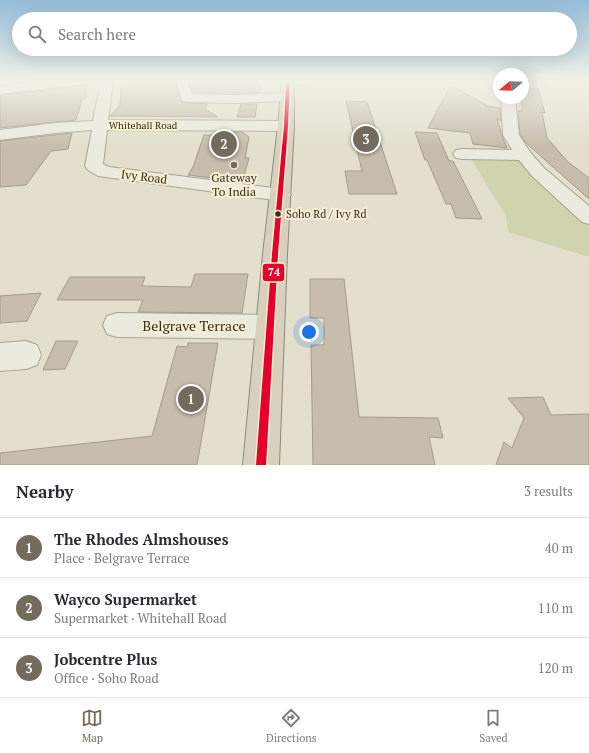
<!DOCTYPE html>
<html lang="en">
<head>
<meta charset="utf-8">
<style>
  body { margin:0; font-family:"PT Serif",serif; background:#f7f7f7; color:#2b2b33 }
  .compass { position:absolute; left:493px; top:68px; width:36px; height:36px; border-radius:50%; background:#fff; box-shadow:0 4px 16px #0002; rotate:251deg }
  .you { position:absolute; left:309px; top:332px; width:14px; height:14px; margin:-10px; border:3px solid #fff; border-radius:50%; background:#1a73e8; box-shadow:0 0 0 6px #1a73e833 }
  .badge { display:grid; place-items:center; width:26px; height:26px; border-radius:50%; background:#736b5b; color:#fff; font-size:13px; font-weight:700 }
  .pin { position:absolute; translate:-50% -50%; border:2px solid #fff; box-shadow:0 1px 4px #0006 }
  .list { margin:0; padding:0; list-style:none }
  h2 { display:flex; justify-content:space-between; align-items:center; height:52px; margin:0; padding:0 16px; font-size:17px }
  h2 small { font-size:13px; font-weight:400; color:#7c7c81 }
  .list li { display:grid; grid-template-columns:26px 1fr auto; gap:12px; align-items:center; box-sizing:border-box; height:60px; padding:0 16px; border-top:1px solid #e1e1e2 }
  .list b { display:block; font-size:15px; white-space:nowrap }
  .list p { margin:0; font-size:13px; white-space:nowrap; color:#7c7c81 }
  .list em { font-size:13px; font-style:normal; color:#7c7c81 }
  .icon { flex:none; width:22px; height:22px; fill:none; stroke:currentColor; stroke-width:2; stroke-linecap:round; stroke-linejoin:round }
  .map { position:relative; flex:none; width:589px; height:465px; overflow:hidden }
  .search { position:absolute; background:#fff; box-shadow:0 4px 16px #0002; left:12px; right:12px; top:12px; height:44px; display:flex; align-items:center; gap:10px; box-sizing:border-box; padding:0 14px; border-radius:22px; color:#7c7c81; font-size:15px }
  .sheet { height:232px; background:#fff }
  nav { display:flex; justify-content:space-around; align-items:center; box-sizing:border-box; height:56px; border-top:1px solid #e1e1e2; background:#fff; font-size:11px; color:#7c7c81 }
  nav a { display:grid; justify-items:center; gap:2px }
  nav .on { color:#736b5b }
  .map>svg:first-child { display:block }
  .green { fill:#cfd4ae }
  .building { fill:#c7bdad; stroke:#a39b8c }
  .lines { fill:none; stroke-linecap:round; stroke-linejoin:round }
  .minor-casing { stroke:#a8a395; stroke-width:2 }
  .highway-casing { stroke:#8e897c; stroke-width:2 }
  .minor { fill:#ece9dd; fill-rule:evenodd }
  .highway { fill:#d6d0bd; fill-rule:evenodd }
  .bus-1-casing { stroke:#f5eed2; stroke-width:3 }
  .bus-1 { fill:#e4002b; fill-rule:evenodd }
  .poi-dot { fill:#736b5b; stroke:#f5eed2; stroke-width:1.5 }
  .bus-dot { fill:#372d1e; stroke:#f5eed2; stroke-width:1.5 }
  .labels { text-anchor:middle; stroke-width:4; stroke-linejoin:round; paint-order:stroke }
  .far-street-label { font-size:10px; fill:#372d1e; stroke:#f5eed2 }
  .bus-label { font-size:11px; fill:#372d1e; stroke:#f5eed2; text-anchor:start }
  .street-label { font-size:12px; fill:#372d1e; stroke:#f5eed2 }
  .poi-label { font-size:12px; fill:#372d1e; stroke:#f5eed2 }
  .near-street-label { font-size:14px; fill:#372d1e; stroke:#f5eed2 }
  .line-badge { stroke:#f5eed2; stroke-width:1.5 }
  .badge-label { font-size:11px; text-anchor:middle; font-weight:bold; fill:#fff }
</style>
</head>
<body>
<div class="map">
<svg width="589" height="465" viewBox="0 0 589 465">
  <rect width="100%" height="100%" fill="#e3dfcc"/>
  <path class="green" d="M471 159H519L589 221V257L508 232 506 216Z"/>
  <path class="building" d="M121 80H260V86L259 93H193L187 82 183 81 178 82 176 86 182 102 207 104 205 109 218 117 110 116 120 105Z
    M87 84 86 98 82 99 76 120 0 128V95L84 85Z
    M451 85 488 106 500 108 501 121 497 118 502 136 507 148 473 144 470 133 428 128Z
    M523 87 538 89 545 113 542 112 547 138 568 162 589 178V199L526 143 520 134 518 111H521L522 109 521 98H523Z
    M346 101 367 102 397 194H349L345 171H362Z
    M241 104H257L255 117H237Z
    M233 132H242L249 137 245 158H249L243 179 237 181 188 175 193 167 204 135H232Z
    M415 132 437 133 449 161H453L482 219 456 218 451 204H446L427 160H425Z
    M72 133 68 149 51 151 26 185 0 187V141Z
    M195 274H248L242 313 138 312 143 300H57L70 277H145L142 286 191 287Z
    M310 279H344L359 417 438 418 443 438 429 437 435 465H313L311 345H324V318H310Z
    M41 293 27 321 0 323V296Z
    M56 341H78L65 369 43 370Z
    M188 343H218L197 465H0V453L152 436 177 346 187 347Z
    M543 397 551 415 589 414V465H496L504 442 512 448 524 418 508 398Z"/>
  <g class="lines">
    <g class="minor-casing">
      <path id="minor" d="M49 80H90L84 84 0 94V86Z
        M101 80H113L108 120 286 121 291 123 294 126 291 129 286 131 107 130 103 164 109 167 281 189 288 191 291 195 288 199 281 201 98 176 88 170 85 166 92 130 55 133 0 140V130L55 123 93 121Z
        M282 80H314C308 86 291 86 284 84Z
        M183 82 187 83 192 94 235 95 287 93 292 94 294 97 292 100 287 101 235 103 187 102 182 101 177 86 179 83Z
        M501 98H515L519 135 530 152 544 168 589 206V224L582 222 532 176 519 160 462 159 456 158 453 154 456 150 462 149 512 150 503 135Z
        M117 313 270 315 280 318 284 327 280 336 270 339 117 337 107 334 103 325 107 316Z
        M26 341 37 345 41 355 37 365 26 369 0 371V343Z"/>
    </g>
    <g class="highway-casing">
      <path id="highway" d="M282 80H294V126L287 254 279 465H243L263 254 278 126Z"/>
    </g>
    <use href="#minor" class="minor"/>
    <use href="#highway" class="highway"/>
    <g class="bus-1-casing">
      <path id="bus-1" d="M286 80H290L288 126 278 254 266 465H256L272 254 284 126Z"/>
    </g>
    <use href="#bus-1" class="bus-1"/>
  </g>
  <linearGradient id="sky" x2="0" y2="1"><stop stop-color="#94bcd8"/><stop offset="0.55" stop-color="#f2f1e8"/><stop offset="1" stop-color="#f2f1e8" stop-opacity="0"/></linearGradient>
  <rect width="589" height="146" fill="url(#sky)"/>
  <circle class="poi-dot" cx="234" cy="165" r="4"/>
  <circle class="bus-dot" cx="278" cy="214" r="3.5"/>
  <g class="labels">
    <g class="far-street-label">
      <text x="143" y="129">Whitehall Road</text>
    </g>
    <g class="bus-label">
      <text x="286" y="218">Soho Rd / Ivy Rd</text>
    </g>
    <g class="street-label">
      <text transform="translate(144 177) rotate(7)" y="4">Ivy Road</text>
    </g>
    <g class="poi-label">
      <text x="234" y="182">Gateway<tspan x="234" dy="14">To India</tspan></text>
    </g>
    <g class="near-street-label">
      <text x="194" y="331">Belgrave Terrace</text>
    </g>
  </g>
  <rect class="line-badge" x="262" y="263" width="23" height="19" rx="4" fill="#e4002b"/>
  <g class="badge-label">
    <text x="274" y="276">74</text>
  </g>
</svg>
<svg class="compass" viewBox="-18 -18 36 36"><path d="M0-13l5 13h-10z" fill="#e53935"/><path d="M0 13l5-13h-10z" fill="#7c7c81"/></svg>
<div class="you"></div>
<div class="pin badge" style="left:191px;top:399px">1</div>
<div class="pin badge" style="left:224px;top:144px">2</div>
<div class="pin badge" style="left:366px;top:139px">3</div>
<div class="search"><svg class="icon" aria-label="search" viewBox="0 0 24 24"><circle cx="10" cy="10" r="6"/><path d="M15 15l6 6"/></svg>Search here</div>
</div>
<section class="sheet">
<h2>Nearby<small>3 results</small></h2>
<ul class="list">
<li><span class="badge">1</span><div><b>The Rhodes Almshouses</b><p>Place · Belgrave Terrace</p></div><em>40 m</em></li>
<li><span class="badge">2</span><div><b>Wayco Supermarket</b><p>Supermarket · Whitehall Road</p></div><em>110 m</em></li>
<li><span class="badge">3</span><div><b>Jobcentre Plus</b><p>Office · Soho Road</p></div><em>120 m</em></li>
</ul>
</section>
<nav>
<a class="on"><svg class="icon" aria-label="map" viewBox="0 0 24 24"><path d="M3 6l6-2 6 2 6-2v14l-6 2-6-2-6 2zM9 4v14M15 6v14"/></svg>Map</a>
<a><svg class="icon" aria-label="directions" viewBox="0 0 24 24"><path d="M12 3l9 9-9 9-9-9zM9 14v-3h6M13 9l2 2-2 2"/></svg>Directions</a>
<a><svg class="icon" aria-label="saved" viewBox="0 0 24 24"><path d="M7 4h10v16l-5-4-5 4z"/></svg>Saved</a>
</nav>
</body>
</html>
